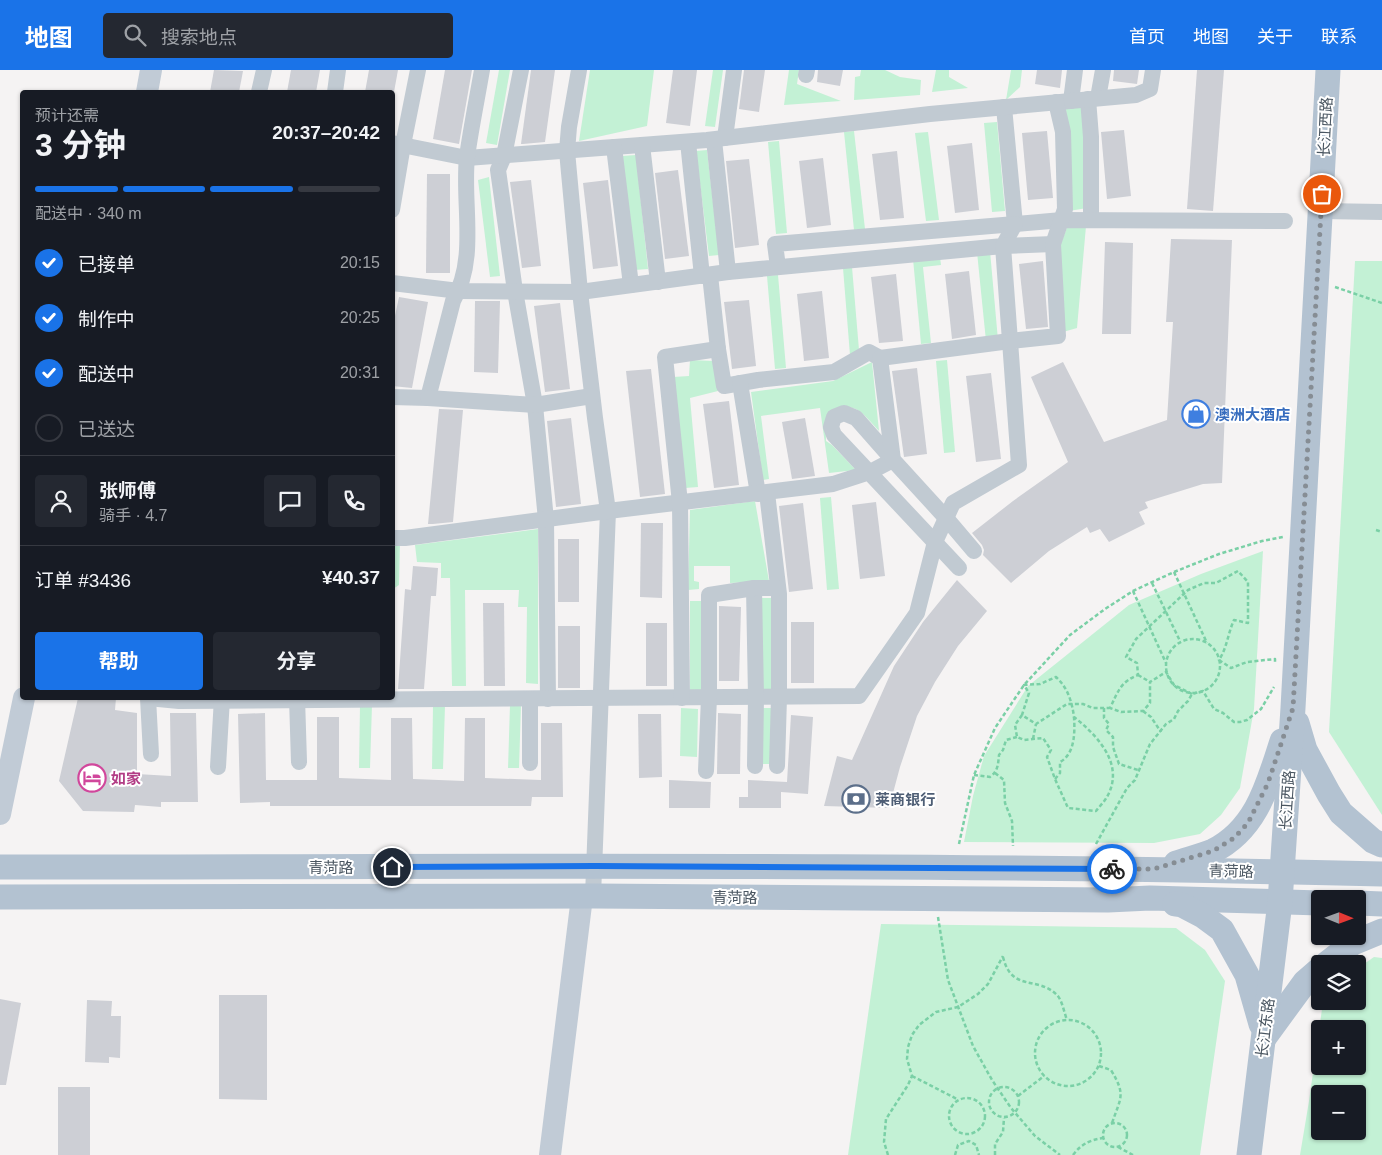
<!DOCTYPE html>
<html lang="zh">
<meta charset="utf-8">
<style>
body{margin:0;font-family:Arial,"Noto Sans SC",sans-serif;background:#242831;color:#f1f3f6;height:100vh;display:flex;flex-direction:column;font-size:19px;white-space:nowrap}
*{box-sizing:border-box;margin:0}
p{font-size:16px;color:#9ea1a6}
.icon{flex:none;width:28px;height:28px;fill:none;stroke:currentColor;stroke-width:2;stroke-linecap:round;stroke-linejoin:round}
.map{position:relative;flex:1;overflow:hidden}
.side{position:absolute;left:20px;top:20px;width:375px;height:610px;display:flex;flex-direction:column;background:#171b24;border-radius:5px;box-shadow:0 1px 4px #0004}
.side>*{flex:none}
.needle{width:32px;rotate:91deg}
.tools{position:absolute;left:1311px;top:820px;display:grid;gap:10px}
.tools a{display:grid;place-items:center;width:55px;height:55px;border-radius:5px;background:#171b24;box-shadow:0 1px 4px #0004;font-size:25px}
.pin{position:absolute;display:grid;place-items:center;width:42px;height:42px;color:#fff;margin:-21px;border:2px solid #fff;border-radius:50%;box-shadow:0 1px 5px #0007}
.courier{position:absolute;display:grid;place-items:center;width:50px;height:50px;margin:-25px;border:4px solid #1a73e8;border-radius:50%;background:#fff;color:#222;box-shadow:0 1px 6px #0007}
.headline em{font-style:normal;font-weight:700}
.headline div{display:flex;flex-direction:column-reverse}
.headline{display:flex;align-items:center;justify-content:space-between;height:85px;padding:0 15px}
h1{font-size:32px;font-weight:700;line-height:38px}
.bar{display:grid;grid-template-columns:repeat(4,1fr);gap:8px 5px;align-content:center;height:60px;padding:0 15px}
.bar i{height:6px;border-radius:4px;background:#363941}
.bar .selected{background:#1a73e8}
.bar p{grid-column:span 4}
.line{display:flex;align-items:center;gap:12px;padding:0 15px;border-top:1px solid #363941}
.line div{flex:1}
.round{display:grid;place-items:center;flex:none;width:52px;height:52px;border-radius:5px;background:#242831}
ol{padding:0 15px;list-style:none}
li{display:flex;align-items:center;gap:15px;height:55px}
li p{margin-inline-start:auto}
li .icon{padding:5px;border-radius:50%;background:#1a73e8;color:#fff;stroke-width:4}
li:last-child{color:#9ea1a6}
li i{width:28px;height:28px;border:2px solid #363941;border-radius:50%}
.action{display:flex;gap:10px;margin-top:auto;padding:10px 15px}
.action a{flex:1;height:58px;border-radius:5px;background:#1a73e8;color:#fff;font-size:20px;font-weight:700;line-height:58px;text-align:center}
.action a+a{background:#242831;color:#f1f3f6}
header{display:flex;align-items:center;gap:30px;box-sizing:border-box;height:70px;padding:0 25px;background:#1a73e8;color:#fff}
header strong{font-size:24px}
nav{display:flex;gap:28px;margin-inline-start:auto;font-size:18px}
.search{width:350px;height:45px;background:#242831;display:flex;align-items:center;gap:12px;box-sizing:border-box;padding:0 18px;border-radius:5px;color:#9ea1a6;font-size:19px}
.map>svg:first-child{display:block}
.green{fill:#c3f1d5;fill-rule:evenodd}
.building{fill:#cdcfd5}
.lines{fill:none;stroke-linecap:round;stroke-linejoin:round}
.path{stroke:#7ad0a6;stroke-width:2.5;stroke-dasharray:4 2.5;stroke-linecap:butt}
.street{stroke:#c1cad2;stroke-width:16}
.secondary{stroke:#c1cbd6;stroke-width:22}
.primary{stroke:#b3c2d1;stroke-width:25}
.done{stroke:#868d94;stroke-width:5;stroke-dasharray:0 9}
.route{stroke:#1a73e8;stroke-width:6}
.labels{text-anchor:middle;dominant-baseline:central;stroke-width:4;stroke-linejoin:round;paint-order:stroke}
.street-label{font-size:15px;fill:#4a5661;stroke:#fff}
.shop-label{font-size:15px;font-weight:bold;fill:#366cbe;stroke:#fff;text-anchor:start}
.hotel-label{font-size:15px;font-weight:bold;fill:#b23c85;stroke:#fff;text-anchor:start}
.service-label{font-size:15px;font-weight:bold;fill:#4e5e75;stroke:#fff;text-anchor:start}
</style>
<header>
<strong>地图</strong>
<div class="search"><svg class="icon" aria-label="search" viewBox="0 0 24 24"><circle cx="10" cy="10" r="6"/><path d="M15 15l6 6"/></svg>搜索地点</div>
<nav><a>首页</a><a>地图</a><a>关于</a><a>联系</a></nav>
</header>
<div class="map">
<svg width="1382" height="1085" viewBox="0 0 1382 1085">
<rect width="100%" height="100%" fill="#f5f3f3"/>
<g class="green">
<path d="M499 0H510L497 75 486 73Z"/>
<path d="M590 0H654L647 56 579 71Z"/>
<path d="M713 0H723L715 57 705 56Z"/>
<path d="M789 0H799L797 14 841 31 784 35Z"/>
<path d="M861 0H885L900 7 921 10 920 25 854 30 855 7 860 6Z"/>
<path d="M936 0H949V7L968 18 932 22Z"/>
<path d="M1011 0H1022L1020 17 1006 30Z"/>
<path d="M1066 38H1083L1087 138 1069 141Z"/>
<path d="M997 52 1005 141 992 142 984 53Z"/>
<path d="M854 61 865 159 854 160 844 62Z"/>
<path d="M928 62 939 150 926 151 915 63Z"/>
<path d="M779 71 787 163 776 164 768 72Z"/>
<path d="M707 80 719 185 709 186 696 81Z"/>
<path d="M636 85 648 199 634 200 622 86Z"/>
<path d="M489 107 500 206 490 207 478 110Z"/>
<path d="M1068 155 1086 156 1077 258 1063 262 1058 181Z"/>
<path d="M990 181 998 270 986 271 977 182Z"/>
<path d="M940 187 941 195 923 197 931 273 921 274 913 189Z"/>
<path d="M1355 191H1382V745L1329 662Z"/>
<path d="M852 197 859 280 850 285 843 198Z"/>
<path d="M778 205 786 298 775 299 767 206Z"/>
<path d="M690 290 714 291 718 321 690 328 698 417 685 418 673 307 689 306Z"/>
<path d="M947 290 955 382 944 383 936 291Z"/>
<path d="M872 292 879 361C860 340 853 328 826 346V371L832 375 856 400 829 403 820 338 761 346 769 409 763 410 751 322 833 311Z"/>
<path d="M831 427 839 519 827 520 820 428Z"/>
<path d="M755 431 769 511 730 513V496H694V511L699 512V519L688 520 690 440Z"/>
<path d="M538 459V614L526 613 527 537H518L519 520H465L466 616H452L450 508H441V493L417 492 415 475Z"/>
<path d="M400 474 399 515 393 519 392 475Z"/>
<path d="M1263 481 1254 639 1240 718 1221 745 1200 764 1154 773 964 772 973 726 984 686 1028 616 1129 535 1201 504Z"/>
<path d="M761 528H772L774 621H762Z"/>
<rect x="690" y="531" width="11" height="93"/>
<path d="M360 635H372L370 698H359Z"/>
<path d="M433 635 445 636 443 699H432Z"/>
<path d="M510 635H521L519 698H508Z"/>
<path d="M681 638 698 639 697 687 680 686Z"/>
<rect x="760" y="638" width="12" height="56"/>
<path d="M881 854 1176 858 1205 880 1225 911 1200 1085H848Z"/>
<path d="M1374 887 1382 888V1085H1300L1309 1031 1322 939 1327 931H1358V898ZM1320 959H1358V996H1320ZM1320 1024H1358V1061H1320Z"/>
</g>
<g class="building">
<path d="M214 0 243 1 239 22H210Z"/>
<path d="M291 0H320L316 22H287Z"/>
<path d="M369 0H398L394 22H365Z"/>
<path d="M445 0H472L459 74 433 69Z"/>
<path d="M531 0H555L545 72 523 74H521Z"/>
<path d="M673 0H697L690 56 666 53Z"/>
<path d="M744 0H765L759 42 739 39Z"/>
<path d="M818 0H843L840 16 817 12Z"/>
<path d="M1037 0H1062L1060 18 1035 14Z"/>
<path d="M1114 0H1139L1137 14 1113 11Z"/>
<path d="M1197 0H1224L1213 141 1187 139Z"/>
<path d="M1124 60 1131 126 1107 129 1101 62Z"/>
<path d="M1047 61 1053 128 1028 130 1022 63Z"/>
<path d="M972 73 979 140 955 143 947 76Z"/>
<path d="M897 81 904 148 880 150 872 84Z"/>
<path d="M823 88 831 155 807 158 799 91Z"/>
<path d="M749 89 759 175 735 178 726 91Z"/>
<path d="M678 100 689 186 665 189 655 103Z"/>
<path d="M427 104H450V203H426Z"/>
<path d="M531 110 541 196 522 198 510 112Z"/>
<path d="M608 110 618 196 593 199 583 113Z"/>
<path d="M1171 169 1232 170 1222 413 1203 414 1145 432 1148 438 1139 442 1145 454 1109 472 1100 459 1090 463 1087 457 1049 481 1011 513 983 485 984 480 982 475 972 463 1013 431 1068 392 1031 307 1063 292 1104 372 1167 350 1173 252H1166Z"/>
<path d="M1105 172 1133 173 1131 264H1102Z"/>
<path d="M1043 191 1048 257 1026 259 1019 194Z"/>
<path d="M969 201 976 265 952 269 945 204Z"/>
<path d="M896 204 903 271 879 273 871 207Z"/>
<path d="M822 221 829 288 804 291 797 224Z"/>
<path d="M399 227 428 232 412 318 392 316V260Z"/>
<path d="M749 230 756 296 732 299 724 232Z"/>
<path d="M475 231H500L498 303 474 302Z"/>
<path d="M560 233 570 319 545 322 534 236Z"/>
<path d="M917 298 927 384 904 387 892 301Z"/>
<path d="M651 299 665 424 640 427 626 301Z"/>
<path d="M991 303 1001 389 976 392 966 306Z"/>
<path d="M729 331 739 415 714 418 703 334Z"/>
<path d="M439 339 463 340 453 452 433 454H428Z"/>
<path d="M571 348 581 434 556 437 547 351Z"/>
<path d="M805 348 815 406 792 409 782 352Z"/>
<path d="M876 432 885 506 860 509 852 435Z"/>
<path d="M803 433 813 519 789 522 779 436Z"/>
<path d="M641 453H663L662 528 640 527Z"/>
<rect x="558" y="469" width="21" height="63"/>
<path d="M413 496 438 498 436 526H431L424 619H398L405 519 411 520Z"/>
<path d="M957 510 987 541 958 576 935 612 917 646 900 697 889 738 824 736 837 686 852 690 894 596 923 552Z"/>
<path d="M483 533H504L505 616H484Z"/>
<path d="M719 536 741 537 739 611H719Z"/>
<rect x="791" y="552" width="23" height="61"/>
<rect x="646" y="553" width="21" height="63"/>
<rect x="558" y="556" width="22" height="62"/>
<path d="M78 628H116L115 640 137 643V704L171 706 170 643H196L198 732H161V737L135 735 134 742 83 741 59 711Z"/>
<path d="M265 643 266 710H317V647H339V708L391 710V648H412L413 709 464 711 465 648H485V708L541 710V653H562L563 727H532L531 736H270V732L240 733 238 644Z"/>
<path d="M718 643 741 644 740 704H717Z"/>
<path d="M638 644H661L662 707 639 708Z"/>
<path d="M791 645 813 647 808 724 781 722V738H739V727H748V710L787 712Z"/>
<path d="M669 710 711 712 710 738H669Z"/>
<path d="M219 925H267V1030L219 1029Z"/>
<path d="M0 929 21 933 6 1015H0Z"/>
<path d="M87 930 112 931 111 946H121L120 988 109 987V993L85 992Z"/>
<rect x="58" y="1017" width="32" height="68"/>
</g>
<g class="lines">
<g class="path">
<path d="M1335 217 1382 233"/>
<path d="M1376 460 1382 462"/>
<path d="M1174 502 1207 573"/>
<path d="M1152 513 1180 571"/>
<path d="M1133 521 1166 593"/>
<circle cx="1193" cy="596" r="27"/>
<path d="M1138 605 1150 612"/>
<path d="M1192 624 1174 615 1166 602 1150 612V633L1143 641 1121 642 1110 638C1118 622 1120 612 1138 605L1137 593 1126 587 1136 569 1188 520 1204 513H1216L1238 501 1248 512V553L1234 550C1228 563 1227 578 1219 590L1231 598 1247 592 1275 589V592"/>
<path d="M1104 638V648L1109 654 1106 660 1113 667V677L1119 694 1138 700"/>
<path d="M1143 641 1151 647 1161 662"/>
<path d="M1022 645 1015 655 1017 667 1024 670 1043 668 1051 680 1047 687 1055 709 1068 738 1096 741C1100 736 1105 731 1108 725 1124 694 1098 666 1074 647 1072 632 1068 618 1056 607L1040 614 1024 615 1029 623 1022 645 1036 654 1067 634H1083L1093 638H1109"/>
<path d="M1033 669 1036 654"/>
<path d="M995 703 1004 710 1005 733 1012 751 1013 776"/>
<path d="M974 705 990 707C998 701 998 695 999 685L1003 680 1006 670 1017 667"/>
<path d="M1055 709 1060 703V692C1075 684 1075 662 1074 647"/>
<path d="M959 774 974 705 995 658 1024 615 1070 565 1105 539 1133 521 1174 502 1219 484 1262 471 1283 467"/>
<path d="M1096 774 1127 718 1135 710 1150 674 1166 654 1174 649 1178 641 1188 631 1192 624 1203 621 1214 639 1223 643 1234 652H1240L1247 650 1261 639 1274 617"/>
<path d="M938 847 948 910 973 976 992 1010 1011 1038 1035 1066 1060 1085"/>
<path d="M1003 887C1012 923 1037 905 1057 925 1062 930 1064 942 1067 950"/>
<circle cx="1068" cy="983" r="33"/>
<path d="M1099 996 1111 1000C1126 1025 1121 1027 1112 1053"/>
<path d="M912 1006 957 1029"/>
<circle cx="1004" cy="1032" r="15"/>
<path d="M1018 1026 1044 1006"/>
<circle cx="967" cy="1046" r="18"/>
<circle cx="1115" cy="1065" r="12"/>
<path d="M1118 1077 1133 1085"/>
<path d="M888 1085 884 1072 886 1049 908 1015 912 1006 907 989 908 977 912 965 919 955 936 942 958 937 978 924 988 914 1003 886"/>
<path d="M955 1085 958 1075 969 1071 976 1075 979 1085"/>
<path d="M995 1085V1074L1003 1062 1004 1048"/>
<path d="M1073 1085C1081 1074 1090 1070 1103 1068"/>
</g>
<g class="street">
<path d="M521 0 504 86 498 100 515 221 535 335 546 450 548 629"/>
<path d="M579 0 569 57 567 81 580 222 595 348 608 441 593 826"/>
<path d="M806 5 807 0"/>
<path d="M259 22 264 0"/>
<path d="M335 22 338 0"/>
<path d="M1098 28 1103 0"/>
<path d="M1088 29 1091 67V150"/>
<path d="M1071 31 1075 0"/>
<path d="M1004 37 1015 154 1062 150 1285 151"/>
<path d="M725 68 734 0"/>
<path d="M714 70 728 202"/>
<path d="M688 72 702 206"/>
<path d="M392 73 467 88 707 70 930 44 1136 25 1150 19 1153 0"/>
<path d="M642 75 658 212"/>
<path d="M614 77 631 215"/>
<path d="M392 140 403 75 418 0"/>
<path d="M1321 141 1382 142"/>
<path d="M710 205 718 279 724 316 758 310 834 302 869 282 880 288"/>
<path d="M392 213 459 221 580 222 728 202 1003 176 1015 154 775 174 778 197"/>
<path d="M740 313 758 424"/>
<path d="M392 327 428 328 453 231C478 188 462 134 467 87 471 58 477 29 482 0"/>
<path d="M428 328 535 335 592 326"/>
<path d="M767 423 779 524V627L777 696"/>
<path d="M392 468H405L608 441 833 414 870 402 893 390 856 348 844 343 834 347 831 357 834 365 959 498"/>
<path d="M974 481 946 448 893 390 880 288 1010 271 1003 176 1053 174"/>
<path d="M148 628 179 631 859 626 917 543 935 472 953 433 1019 395 1010 271 1058 266 1053 174 1065 139 1063 62 1056 32"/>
<path d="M148 628 151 684"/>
<path d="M297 628 299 692"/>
<path d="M682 628 680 433 665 287 718 279"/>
<path d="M530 629V693"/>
<path d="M755 696 756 627 754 518H778"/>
<path d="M218 697 222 628"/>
<path d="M706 701 709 627V525L754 518"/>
</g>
<g class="secondary">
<path d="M147 22 151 0"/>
<path d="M0 744 24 628"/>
<path d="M550 1085 582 827"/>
</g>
<g class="primary">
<path d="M1297 653 1305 680 1329 724 1341 743 1373 771 1382 775"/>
<path d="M1176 793C1188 789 1201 786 1213 781 1257 759 1268 714 1282 671"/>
<path d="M0 797C461 797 921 793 1382 804"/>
<path d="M0 827 593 826 1108 830 1150 828 1320 833"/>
<path d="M1358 833 1382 834"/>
<path d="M1175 834 1182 835 1203 846 1222 860 1247 905 1261 954"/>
<path d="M1326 894 1353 873 1382 861"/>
<path d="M1264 968 1305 912 1320 899"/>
<path d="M1249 1085 1280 832 1293 638 1328 0"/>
</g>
</g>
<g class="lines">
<path class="done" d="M1112 799H1154L1213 781 1234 768 1248 753 1268 713 1293 638 1322 124"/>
<path class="route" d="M392 797 594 796 1112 799"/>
</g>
<defs>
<g id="shop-ring" transform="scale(1.4375)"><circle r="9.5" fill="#fff" stroke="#3f7fe0" stroke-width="1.5"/><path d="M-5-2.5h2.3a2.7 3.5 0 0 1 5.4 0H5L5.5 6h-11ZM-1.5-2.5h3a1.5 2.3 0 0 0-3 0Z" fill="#3f7fe0"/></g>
<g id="hotel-ring" transform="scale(1.4375)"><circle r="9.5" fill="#fff" stroke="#d1479c" stroke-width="1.5"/><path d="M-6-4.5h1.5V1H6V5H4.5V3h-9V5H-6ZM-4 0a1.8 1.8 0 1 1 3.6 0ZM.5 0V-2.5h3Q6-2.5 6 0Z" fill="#d1479c"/></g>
<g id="bank-ring" transform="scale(1.4375)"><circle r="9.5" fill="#fff" stroke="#5c6f8a" stroke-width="1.5"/><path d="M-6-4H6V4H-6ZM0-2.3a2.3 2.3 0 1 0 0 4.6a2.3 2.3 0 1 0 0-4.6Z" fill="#5c6f8a"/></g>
</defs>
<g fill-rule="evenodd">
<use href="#shop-ring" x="1196" y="344"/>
<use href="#hotel-ring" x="92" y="708"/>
<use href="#bank-ring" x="856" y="729"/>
</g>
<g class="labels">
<g class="street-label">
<text transform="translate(1325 57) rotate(-87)">长江西路</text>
<text transform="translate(1287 730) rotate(-86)">长江西路</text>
<text x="331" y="797">青菏路</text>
<text transform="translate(1231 801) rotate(1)">青菏路</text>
<text x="735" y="827">青菏路</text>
<text transform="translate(1265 958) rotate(-83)">长江东路</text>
</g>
<g class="shop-label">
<text x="1215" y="344">澳洲大酒店</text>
</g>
<g class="hotel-label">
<text x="111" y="708">如家</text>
</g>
<g class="service-label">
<text x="875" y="729">莱商银行</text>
</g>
</g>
</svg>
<div class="tools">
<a><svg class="needle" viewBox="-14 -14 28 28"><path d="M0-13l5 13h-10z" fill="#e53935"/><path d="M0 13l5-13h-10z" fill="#9ea1a6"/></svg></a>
<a><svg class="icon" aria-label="layers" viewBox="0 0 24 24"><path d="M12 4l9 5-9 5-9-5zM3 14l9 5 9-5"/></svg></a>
<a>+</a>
<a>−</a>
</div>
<div class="pin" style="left:1322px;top:124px;background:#ea580c"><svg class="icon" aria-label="bag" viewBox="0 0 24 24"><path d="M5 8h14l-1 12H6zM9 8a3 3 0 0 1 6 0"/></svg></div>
<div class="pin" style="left:392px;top:797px;background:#1f2937"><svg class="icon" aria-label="home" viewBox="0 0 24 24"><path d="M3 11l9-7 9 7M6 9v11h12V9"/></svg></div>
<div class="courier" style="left:1112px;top:799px"><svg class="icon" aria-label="bike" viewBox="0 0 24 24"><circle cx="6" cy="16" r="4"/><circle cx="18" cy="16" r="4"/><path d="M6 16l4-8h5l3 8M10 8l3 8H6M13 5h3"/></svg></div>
<section class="side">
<div class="headline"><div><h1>3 分钟</h1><p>预计还需</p></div><em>20:37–20:42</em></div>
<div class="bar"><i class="selected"></i><i class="selected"></i><i class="selected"></i><i></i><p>配送中 · 340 m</p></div>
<ol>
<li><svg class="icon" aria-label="check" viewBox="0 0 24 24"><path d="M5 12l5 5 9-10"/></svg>已接单<p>20:15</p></li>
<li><svg class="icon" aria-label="check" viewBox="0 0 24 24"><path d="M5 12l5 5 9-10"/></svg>制作中<p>20:25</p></li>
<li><svg class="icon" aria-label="check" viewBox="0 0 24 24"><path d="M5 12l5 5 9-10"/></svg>配送中<p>20:31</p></li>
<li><i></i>已送达</li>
</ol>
<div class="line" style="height:90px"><a class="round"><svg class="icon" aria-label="person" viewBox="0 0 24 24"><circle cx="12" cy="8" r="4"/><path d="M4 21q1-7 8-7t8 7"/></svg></a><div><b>张师傅</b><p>骑手 · 4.7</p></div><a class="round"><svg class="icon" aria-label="chat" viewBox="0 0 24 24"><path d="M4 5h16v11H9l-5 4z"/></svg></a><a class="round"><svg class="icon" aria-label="phone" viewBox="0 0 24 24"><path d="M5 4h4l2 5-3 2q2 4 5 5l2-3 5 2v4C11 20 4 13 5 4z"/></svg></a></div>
<div class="line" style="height:65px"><div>订单 #3436</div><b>¥40.37</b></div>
<div class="action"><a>帮助</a><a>分享</a></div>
</section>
</div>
